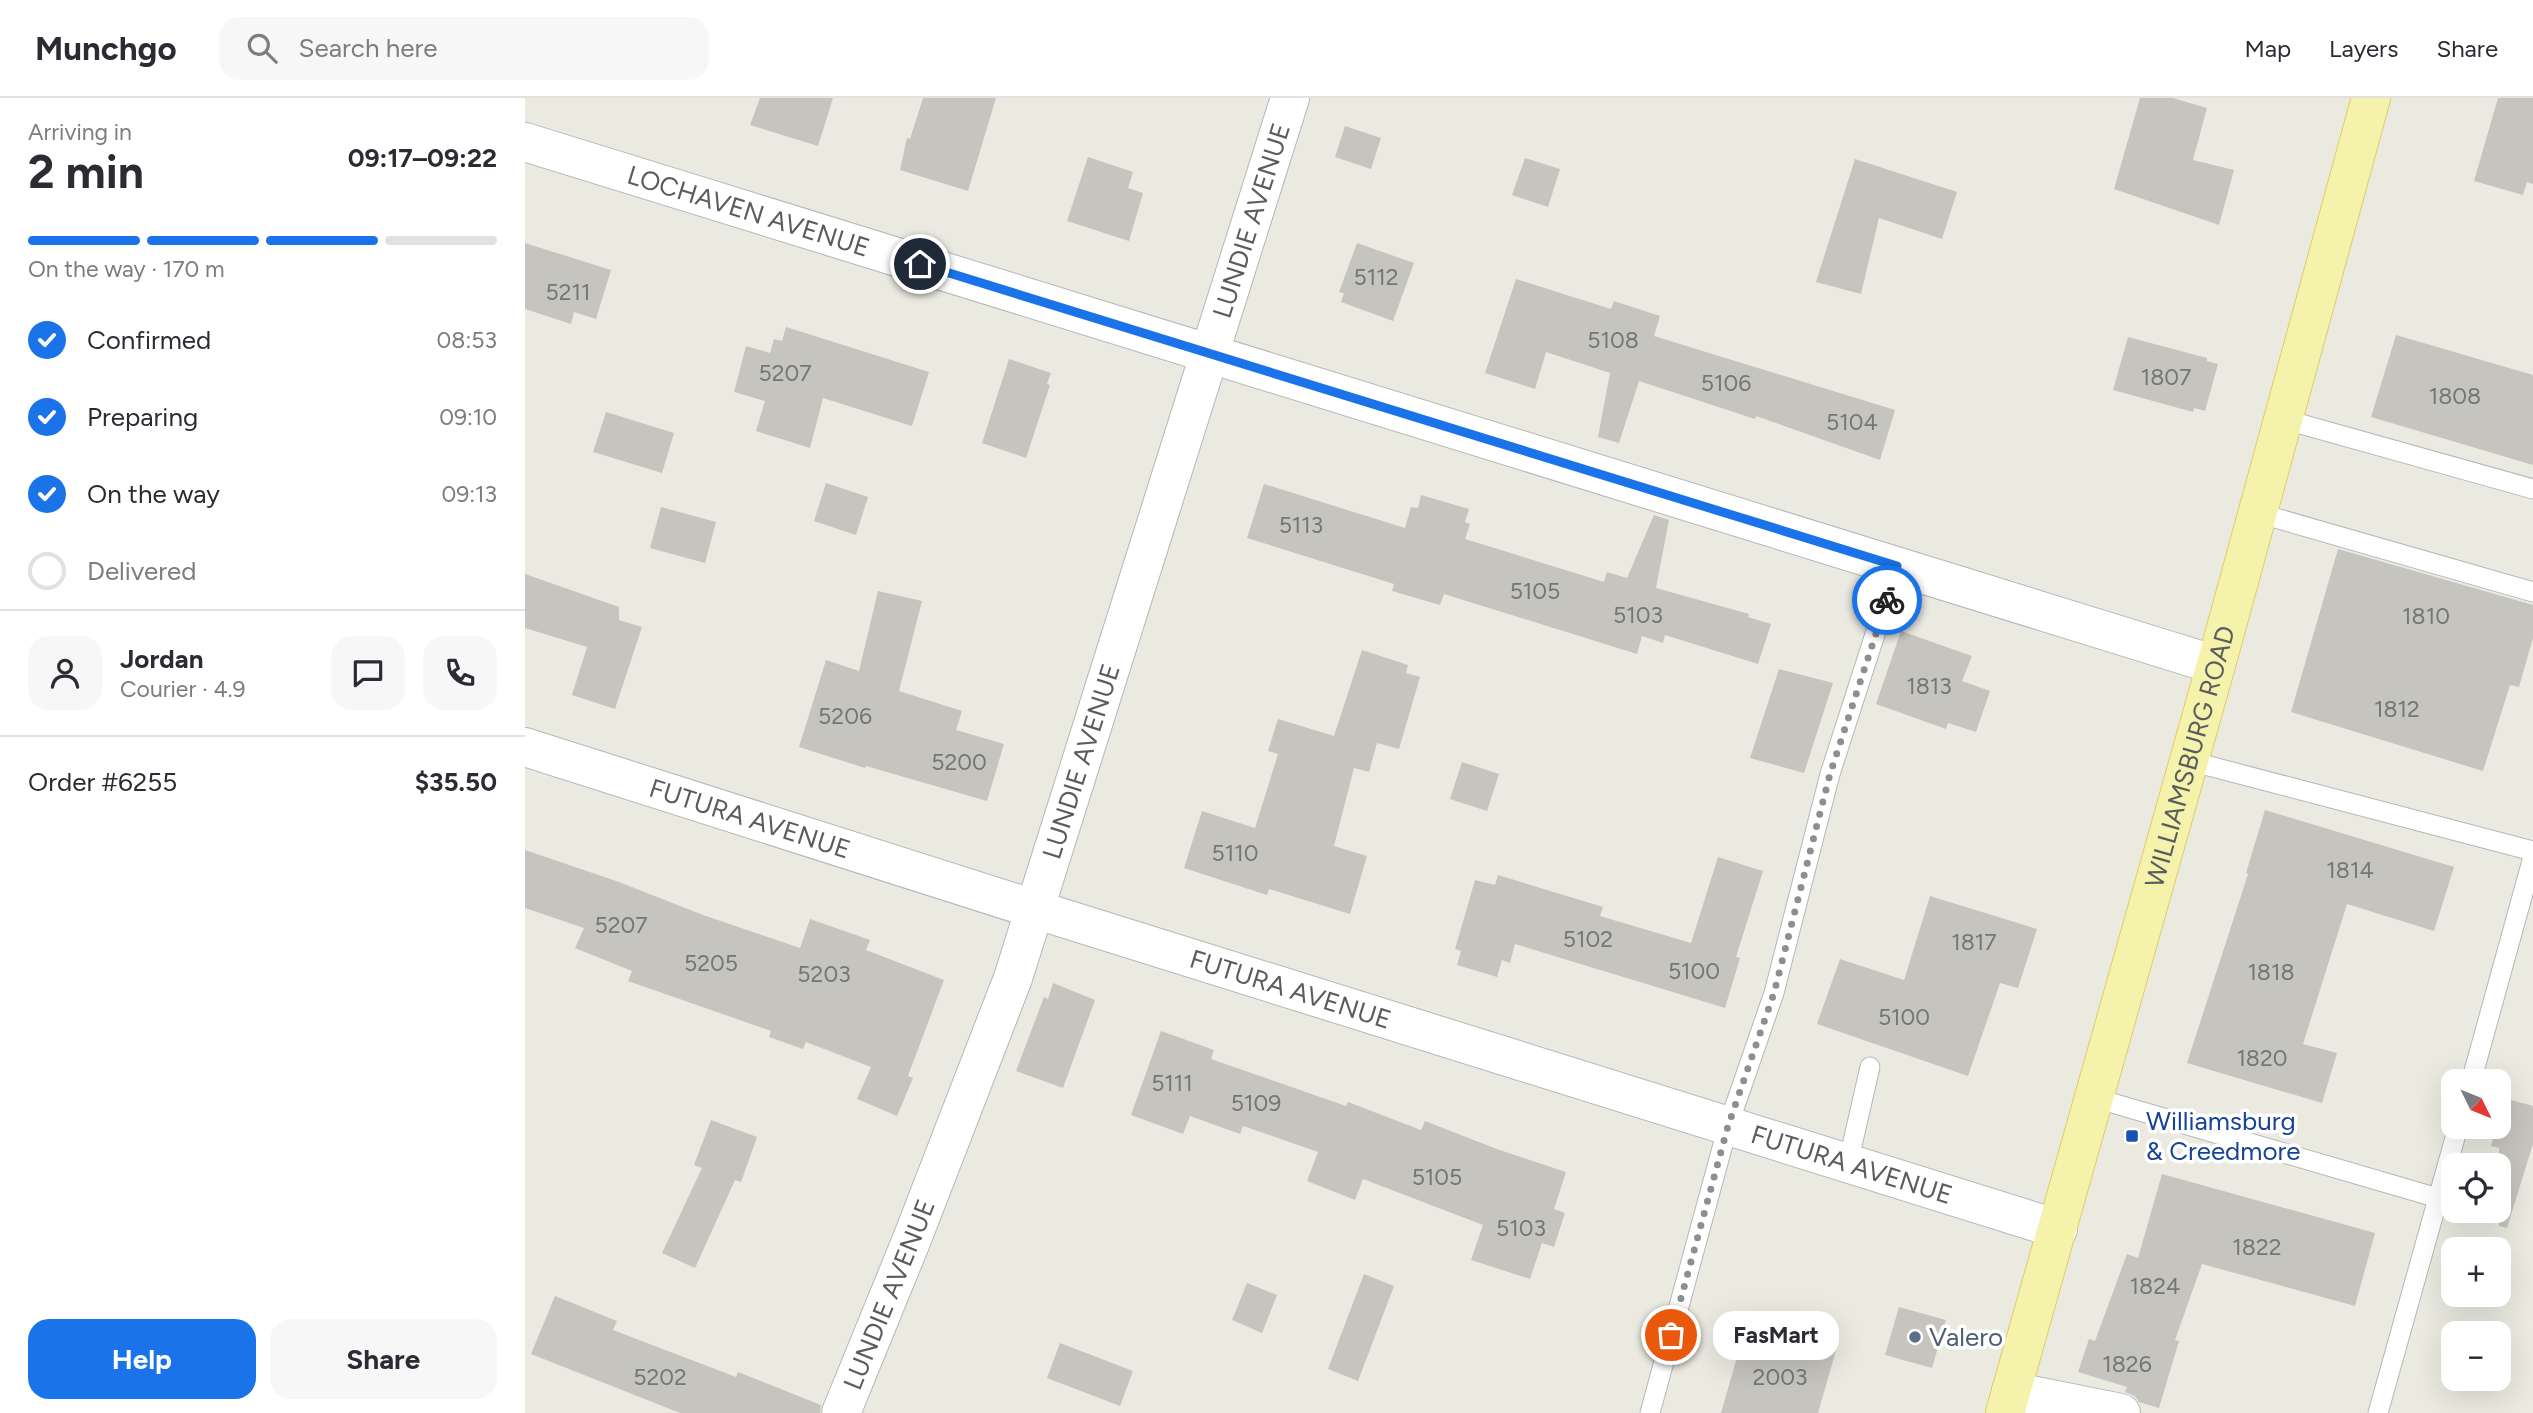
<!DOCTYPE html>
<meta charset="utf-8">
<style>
body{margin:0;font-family:Figtree,sans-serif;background:#f7f7f7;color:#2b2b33;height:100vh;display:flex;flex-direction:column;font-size:26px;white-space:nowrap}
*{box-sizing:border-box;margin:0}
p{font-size:23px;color:#7c7c81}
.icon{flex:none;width:38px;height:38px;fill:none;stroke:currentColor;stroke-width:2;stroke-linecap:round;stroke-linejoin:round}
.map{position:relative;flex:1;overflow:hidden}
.side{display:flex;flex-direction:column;background:#fff;width:525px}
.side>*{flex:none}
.needle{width:46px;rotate:133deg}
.buttons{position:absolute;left:1916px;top:971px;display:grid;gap:14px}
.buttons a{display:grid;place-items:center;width:70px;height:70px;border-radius:14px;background:#fff;box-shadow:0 7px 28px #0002;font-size:35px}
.pin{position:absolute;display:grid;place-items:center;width:60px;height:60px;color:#fff;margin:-30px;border:4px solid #fff;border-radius:50%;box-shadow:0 2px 7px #0007}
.courier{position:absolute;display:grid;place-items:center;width:70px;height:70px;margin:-35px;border:5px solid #1a73e8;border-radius:50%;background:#fff;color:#222;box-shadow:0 2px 9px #0007}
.bubble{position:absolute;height:49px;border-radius:21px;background:#fff;box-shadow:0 7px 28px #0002;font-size:23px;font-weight:700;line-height:49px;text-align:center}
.overview em{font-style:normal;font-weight:700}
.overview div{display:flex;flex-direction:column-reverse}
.overview{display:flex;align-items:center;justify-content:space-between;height:119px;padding:0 28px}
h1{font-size:46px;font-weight:700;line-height:52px}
.bar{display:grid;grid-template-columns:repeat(4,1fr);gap:10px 7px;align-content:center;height:84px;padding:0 28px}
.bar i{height:9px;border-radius:5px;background:#e1e1e2}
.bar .active{background:#1a73e8}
.bar p{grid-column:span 4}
.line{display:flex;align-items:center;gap:18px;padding:0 28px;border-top:2px solid #e1e1e2}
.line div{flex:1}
.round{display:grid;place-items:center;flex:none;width:74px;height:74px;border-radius:21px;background:#f7f7f7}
ol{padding:0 28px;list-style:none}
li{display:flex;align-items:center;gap:21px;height:77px}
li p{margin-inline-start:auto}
li .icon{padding:7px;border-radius:50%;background:#1a73e8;color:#fff;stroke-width:4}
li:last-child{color:#7c7c81}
li i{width:38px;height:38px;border:4px solid #e1e1e2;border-radius:50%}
.action{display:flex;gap:14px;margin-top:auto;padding:14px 28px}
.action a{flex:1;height:80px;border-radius:21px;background:#1a73e8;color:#fff;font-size:28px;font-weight:700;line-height:80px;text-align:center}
.action a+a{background:#f7f7f7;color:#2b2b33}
header{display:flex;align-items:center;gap:42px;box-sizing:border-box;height:98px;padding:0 35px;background:#fff;border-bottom:2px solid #e1e1e2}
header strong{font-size:33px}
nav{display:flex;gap:38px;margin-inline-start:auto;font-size:24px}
.search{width:490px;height:63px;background:#f7f7f7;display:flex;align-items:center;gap:18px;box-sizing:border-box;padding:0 24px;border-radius:21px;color:#7c7c81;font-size:26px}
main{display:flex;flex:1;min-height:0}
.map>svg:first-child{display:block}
.building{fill:#c6c4be}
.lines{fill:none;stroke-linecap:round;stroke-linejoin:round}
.service-casing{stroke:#b4b6ba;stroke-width:21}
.minor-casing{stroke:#b4b6ba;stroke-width:40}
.primary-casing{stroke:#e0cd64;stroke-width:40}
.service{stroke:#fff;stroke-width:19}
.minor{stroke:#fff;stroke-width:38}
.primary{stroke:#f5f2ac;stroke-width:38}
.done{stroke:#8d8e8d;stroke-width:7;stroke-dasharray:0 12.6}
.route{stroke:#1a73e8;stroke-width:9}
.transit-dot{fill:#1a4fb4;stroke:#fff;stroke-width:2.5}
.service-dot{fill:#5c6f8a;stroke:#fff;stroke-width:2.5}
.labels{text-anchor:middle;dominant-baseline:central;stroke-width:7;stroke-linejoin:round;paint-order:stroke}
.number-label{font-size:23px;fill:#757678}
.street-label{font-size:26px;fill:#5a5c60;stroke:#fff}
.transit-label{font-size:26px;fill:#164399;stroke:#fff;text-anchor:start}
.service-label{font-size:26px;fill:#4e5e75;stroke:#fff;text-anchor:start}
</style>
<header>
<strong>Munchgo</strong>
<div class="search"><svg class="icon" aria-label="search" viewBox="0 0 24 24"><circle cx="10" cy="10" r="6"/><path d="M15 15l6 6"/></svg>Search here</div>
<nav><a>Map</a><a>Layers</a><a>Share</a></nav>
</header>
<main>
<section class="side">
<div class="overview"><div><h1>2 min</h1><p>Arriving in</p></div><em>09:17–09:22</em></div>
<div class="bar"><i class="active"></i><i class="active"></i><i class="active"></i><i></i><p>On the way · 170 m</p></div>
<ol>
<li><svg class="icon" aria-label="check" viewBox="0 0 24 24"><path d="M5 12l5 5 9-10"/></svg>Confirmed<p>08:53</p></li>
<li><svg class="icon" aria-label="check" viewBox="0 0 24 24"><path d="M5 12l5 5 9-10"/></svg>Preparing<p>09:10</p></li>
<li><svg class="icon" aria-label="check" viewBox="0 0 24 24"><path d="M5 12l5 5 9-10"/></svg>On the way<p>09:13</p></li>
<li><i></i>Delivered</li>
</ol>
<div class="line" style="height:126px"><a class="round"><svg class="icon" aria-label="person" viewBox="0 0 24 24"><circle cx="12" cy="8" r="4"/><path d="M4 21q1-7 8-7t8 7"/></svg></a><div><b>Jordan</b><p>Courier · 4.9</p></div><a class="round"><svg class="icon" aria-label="chat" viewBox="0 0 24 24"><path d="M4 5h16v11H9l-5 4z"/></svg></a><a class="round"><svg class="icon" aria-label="phone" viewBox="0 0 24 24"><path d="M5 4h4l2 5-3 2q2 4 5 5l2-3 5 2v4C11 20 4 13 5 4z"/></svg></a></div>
<div class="line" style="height:91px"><div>Order #6255</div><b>$35.50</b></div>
<div class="action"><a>Help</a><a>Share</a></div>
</section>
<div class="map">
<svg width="2008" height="1315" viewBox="0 0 2008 1315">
<rect width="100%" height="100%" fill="#ebeae1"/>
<g class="building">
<path d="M235 0H308L293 48 225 27Z"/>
<path d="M398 0H471L443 93 375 72 382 40 385 41Z"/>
<path d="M1615 0H1648L1682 10 1668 62 1709 72 1694 127 1589 91Z"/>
<path d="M1973 0H2008V86L2002 84 1998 97 1949 83Z"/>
<path d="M820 28 856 40 846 71 810 59Z"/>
<path d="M563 59 608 74 603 90 618 95 604 143 542 123Z"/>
<path d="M1000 60 1035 71 1023 109 987 97Z"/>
<path d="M1330 61 1432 94 1417 141 1354 120 1336 196 1291 184Z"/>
<path d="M0 145 86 172 71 221 49 214 46 226 0 211Z"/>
<path d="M832 145 889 165 868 223 816 204 819 195 814 194Z"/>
<path d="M991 181 1086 211 1089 203 1135 218 1129 238 1370 312 1355 362 1231 318 1230 321 1114 283 1094 345 1073 339 1085 275 1021 254 1010 291 960 275Z"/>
<path d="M261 229 404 274 387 328 298 300 285 350 231 333 240 303 209 294 221 248 245 255 249 241 257 243Z"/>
<path d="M1871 237 2008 277V367L1846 319Z"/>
<path d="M1603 239 1682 260V263L1693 266 1680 313 1669 310 1668 314 1588 292Z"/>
<path d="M484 261 526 275 522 286 525 287 501 360 457 345Z"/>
<path d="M81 314 149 335 137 375 68 354Z"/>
<path d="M301 385 343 399 331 437 289 423Z"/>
<path d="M739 386 880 430 886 409 893 410 896 397 944 411 940 424 945 426 940 441 1079 484 1082 474 1102 480 1129 417 1144 422 1131 490 1224 516 1223 519 1246 526 1233 566 1140 537 1138 545 1117 538 1112 556 919 496 915 507 867 493 869 486 722 440Z"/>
<path d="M136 409 191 424 180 465 125 450Z"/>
<path d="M1813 451 2008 507V540L1994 589 1985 587 1958 673 1766 614Z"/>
<path d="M0 476 94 509V522L117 529 90 611 47 597 62 549 0 530Z"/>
<path d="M353 493 397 503 374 593 437 613 431 632 479 646 462 703 341 668 340 670 274 649 301 562 334 573Z"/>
<path d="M1376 533 1447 558 1437 583 1465 593 1451 634 1423 625 1421 631 1351 606Z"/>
<path d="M837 552 883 567 881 575 895 579 874 651 852 645 844 674 829 670 809 748 842 758 825 816 744 791 742 797 659 770 677 713 730 730 753 656 743 653 753 621 809 638Z"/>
<path d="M1254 571 1308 585 1279 675 1225 660Z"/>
<path d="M937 664 974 676 962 713 925 701Z"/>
<path d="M1740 712 1929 769 1909 833 1822 806 1778 946 1812 955 1797 1005 1662 965 1723 776 1721 775Z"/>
<path d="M0 752 94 784 178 817 275 850 285 821 345 842 341 852 419 882 383 978 388 980 372 1018 332 1001 346 969 281 944 278 951 244 939 246 933 103 883 107 873 50 850 59 830 0 810Z"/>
<path d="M1193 759 1238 773 1211 859 1215 860 1200 910 990 846 985 865 977 862 972 879 932 867 936 853 930 851 950 782 970 787 973 777 1078 809 1075 818 1166 845Z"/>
<path d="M1405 798 1512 831 1493 890 1475 885 1443 978 1292 926 1315 861 1379 882Z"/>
<path d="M528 885 570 902 538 990 491 973 519 899 523 901Z"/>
<path d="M636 933 689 952 686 961 821 1008 823 1004 896 1032 900 1023 972 1051 1041 1074 1029 1111 1040 1115 1029 1149 1017 1145 1005 1181 946 1162 958 1127 838 1081 830 1102 782 1083 793 1054 718 1028 715 1036 665 1018 658 1036 606 1017Z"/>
<path d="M1979 1000 2008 1008V1046L1982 1130 1974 1128V1050L1966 1048 1971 1029H1974V1018Z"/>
<path d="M186 1022 232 1039 216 1084 210 1082 170 1170 137 1155 177 1070 169 1067Z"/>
<path d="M1637 1076 1850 1135 1830 1208 1677 1166 1650 1242 1654 1243 1634 1310 1614 1304 1610 1298 1600 1294 1602 1289 1553 1274 1564 1241 1570 1243 1602 1156 1613 1160Z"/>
<path d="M839 1176 869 1188 833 1283 803 1271Z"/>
<path d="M722 1185 752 1197 737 1235 707 1222Z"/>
<path d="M30 1198 92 1223 88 1232 211 1279 213 1274 296 1307 295 1315H155L6 1256Z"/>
<path d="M1374 1209 1421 1222 1407 1270 1360 1257Z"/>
<path d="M1224 1217 1314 1242 1293 1315H1196Z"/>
<path d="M535 1245 608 1273 595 1308 522 1280Z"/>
</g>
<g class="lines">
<g class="service-casing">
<g id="service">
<path d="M1758 321 2008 391"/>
<path d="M1733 415 2008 494"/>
<path d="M1665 663 2008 753"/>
<path d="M1946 984 2008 759"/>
<path d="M1570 1000 1913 1100"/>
<path d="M1323 1065 1345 969"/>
<path d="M1125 1315 1203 1028 1249 895 1305 676 1372 468"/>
<path d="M1853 1315 1933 1029"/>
</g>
</g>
<g class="minor-casing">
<g id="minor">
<path id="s1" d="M0 44 1691 567"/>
<path id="s2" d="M0 649 509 811 1533 1131"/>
<path d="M1486 1293 1596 1315"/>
<path id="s3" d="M316 1315 387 1141 488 880 765 0"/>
</g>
</g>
<g class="primary-casing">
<g id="primary">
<path id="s4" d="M1480 1315 1691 567 1846 0"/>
</g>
</g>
<use href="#service" class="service"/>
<use href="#minor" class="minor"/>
<use href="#primary" class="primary"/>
</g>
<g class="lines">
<path class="done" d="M1146 1237 1203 1028 1249 895 1305 676 1362 502"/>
<path class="route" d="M395 166 1372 468 1362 502"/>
</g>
<rect class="transit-dot" x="1600" y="1031" width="14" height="14" rx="3.5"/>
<circle class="service-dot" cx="1390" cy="1239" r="7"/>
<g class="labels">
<g class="number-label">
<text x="851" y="179">5112</text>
<text x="43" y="194">5211</text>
<text x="1088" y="242">5108</text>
<text x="260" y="275">5207</text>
<text x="1641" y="279">1807</text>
<text x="1201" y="285">5106</text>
<text x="1930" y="298">1808</text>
<text x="1327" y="324">5104</text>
<text x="776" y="427">5113</text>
<text x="1010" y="493">5105</text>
<text x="1113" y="517">5103</text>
<text x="1901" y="518">1810</text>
<text x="1404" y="588">1813</text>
<text x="1872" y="611">1812</text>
<text x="320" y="618">5206</text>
<text x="434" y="664">5200</text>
<text x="710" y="755">5110</text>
<text x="1825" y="772">1814</text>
<text x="96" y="827">5207</text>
<text x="1063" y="841">5102</text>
<text x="1449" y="844">1817</text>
<text x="186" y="865">5205</text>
<text x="1169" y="873">5100</text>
<text x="1746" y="874">1818</text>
<text x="299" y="876">5203</text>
<text x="1379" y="919">5100</text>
<text x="1737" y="960">1820</text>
<text x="647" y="985">5111</text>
<text x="731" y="1005">5109</text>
<text x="912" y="1079">5105</text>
<text x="996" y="1130">5103</text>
<text x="1732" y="1149">1822</text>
<text x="1630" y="1188">1824</text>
<text x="1602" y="1266">1826</text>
<text x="135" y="1279">5202</text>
<text x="1255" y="1279">2003</text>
</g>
<g class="street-label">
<text stroke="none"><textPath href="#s1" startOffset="234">LOCHAVEN AVENUE</textPath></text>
<text stroke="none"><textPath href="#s3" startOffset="1262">LUNDIE AVENUE</textPath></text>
<text stroke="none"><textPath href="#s4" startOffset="682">WILLIAMSBURG ROAD</textPath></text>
<text stroke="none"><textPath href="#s3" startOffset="695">LUNDIE AVENUE</textPath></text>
<text stroke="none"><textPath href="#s2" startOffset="236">FUTURA AVENUE</textPath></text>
<text stroke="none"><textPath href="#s2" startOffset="803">FUTURA AVENUE</textPath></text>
<text stroke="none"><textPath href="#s2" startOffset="1391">FUTURA AVENUE</textPath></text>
<text stroke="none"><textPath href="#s3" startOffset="128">LUNDIE AVENUE</textPath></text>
</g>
<g class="transit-label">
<text x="1621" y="1023">Williamsburg<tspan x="1621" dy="30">&amp; Creedmore</tspan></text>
</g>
<g class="service-label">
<text x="1404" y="1239">Valero</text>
</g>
</g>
</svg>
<div class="buttons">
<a><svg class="needle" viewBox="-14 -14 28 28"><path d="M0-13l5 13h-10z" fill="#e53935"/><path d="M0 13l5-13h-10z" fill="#7c7c81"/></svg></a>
<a><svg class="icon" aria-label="locate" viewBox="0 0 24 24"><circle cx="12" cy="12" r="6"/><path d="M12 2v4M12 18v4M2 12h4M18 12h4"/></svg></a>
<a>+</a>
<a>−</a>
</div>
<div class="pin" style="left:1146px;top:1237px;background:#ea580c"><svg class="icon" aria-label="bag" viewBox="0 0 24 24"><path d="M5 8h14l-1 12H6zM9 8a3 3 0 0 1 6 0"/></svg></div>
<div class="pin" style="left:395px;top:166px;background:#1f2937"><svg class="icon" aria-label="home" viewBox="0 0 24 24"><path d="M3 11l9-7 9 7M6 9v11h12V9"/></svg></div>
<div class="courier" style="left:1362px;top:502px"><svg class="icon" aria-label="bike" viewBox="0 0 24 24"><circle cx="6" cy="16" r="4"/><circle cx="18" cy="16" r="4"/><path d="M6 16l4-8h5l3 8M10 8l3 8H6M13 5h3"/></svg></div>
<div class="bubble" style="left:1188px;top:1213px;width:126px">FasMart</div>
</div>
</main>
